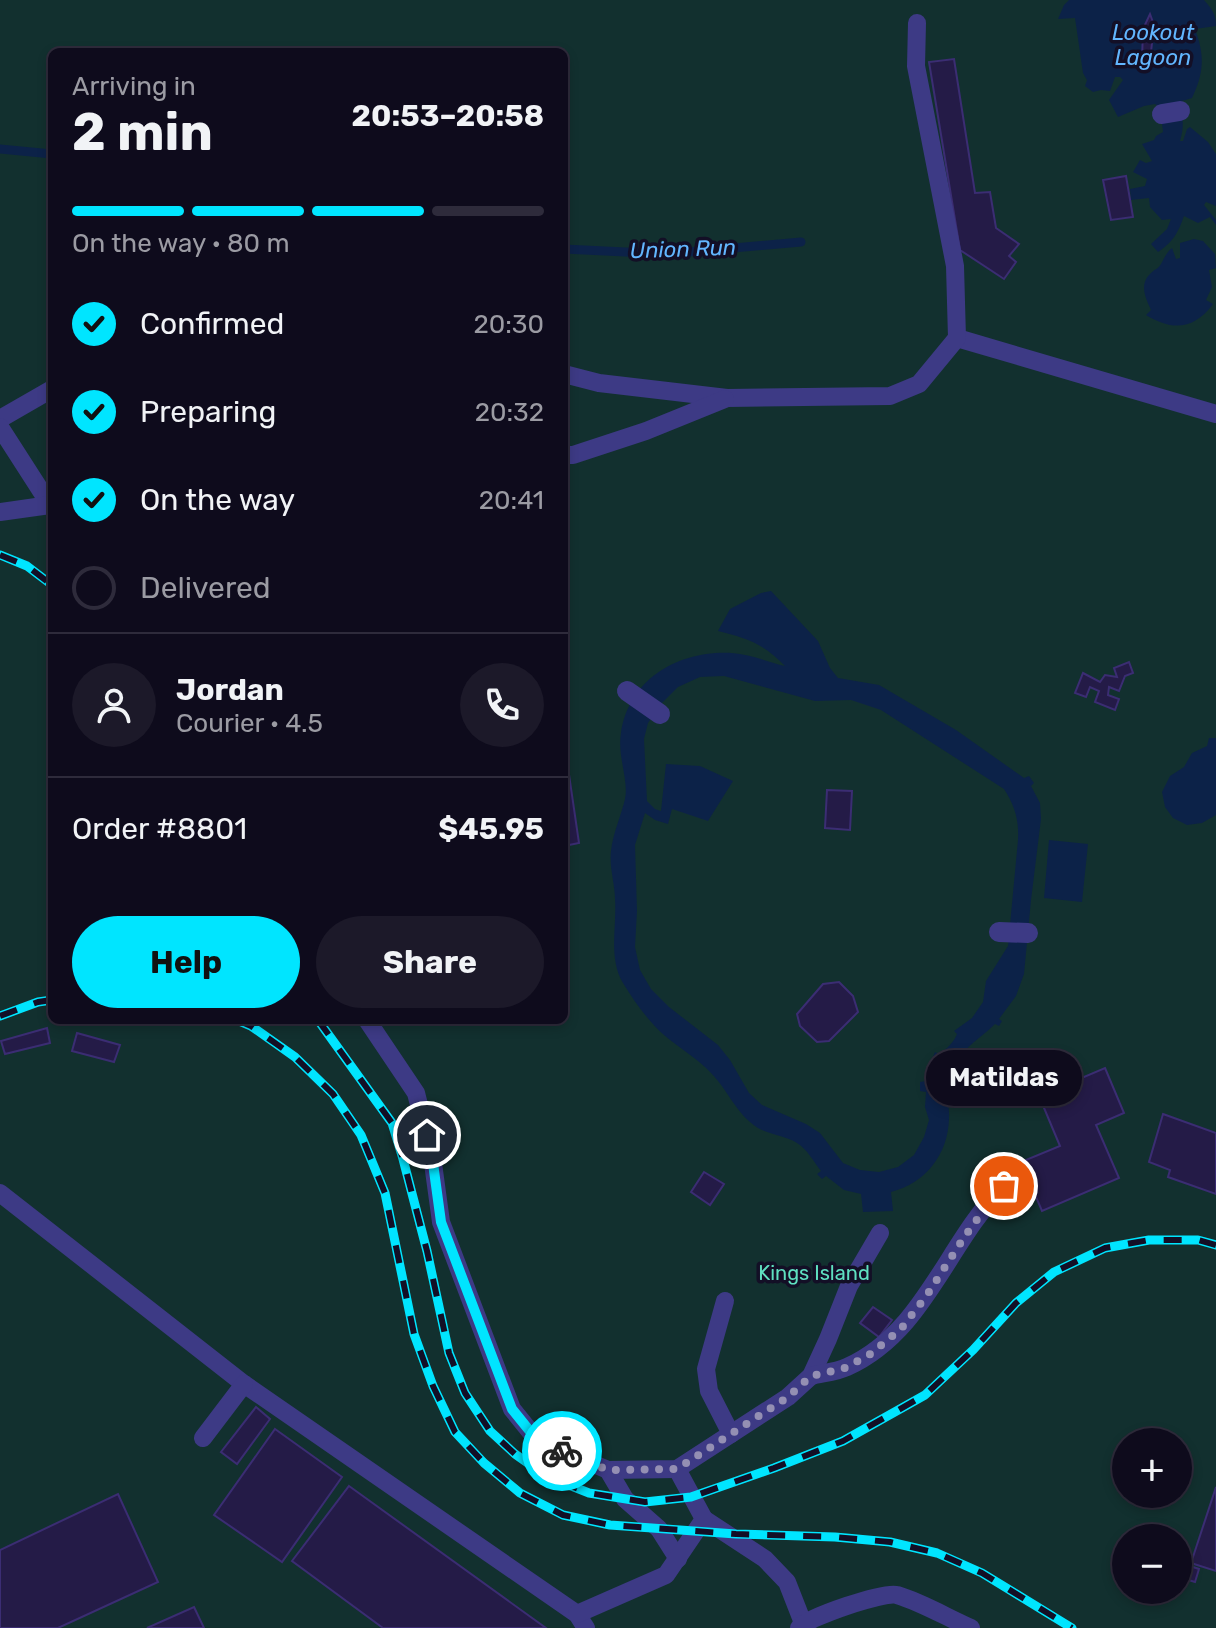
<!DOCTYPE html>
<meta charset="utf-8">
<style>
body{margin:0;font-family:Rubik,sans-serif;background:#1c1929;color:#f1f3f6;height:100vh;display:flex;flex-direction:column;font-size:30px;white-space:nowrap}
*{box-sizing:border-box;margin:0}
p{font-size:26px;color:#9b9ba3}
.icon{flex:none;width:44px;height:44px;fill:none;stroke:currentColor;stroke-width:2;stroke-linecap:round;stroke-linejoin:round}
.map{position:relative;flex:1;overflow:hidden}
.side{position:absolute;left:48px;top:48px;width:520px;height:976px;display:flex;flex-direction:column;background:#0e0b1c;border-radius:12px;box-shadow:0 4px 12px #0003,0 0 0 2px #2e2b3b}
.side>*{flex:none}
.tools{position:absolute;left:1112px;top:1428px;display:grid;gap:16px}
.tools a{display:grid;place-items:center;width:80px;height:80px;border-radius:50%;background:#0e0b1c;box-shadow:0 4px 12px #0003,0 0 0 2px #2e2b3b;font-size:40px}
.pin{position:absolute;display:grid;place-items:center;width:68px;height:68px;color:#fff;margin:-34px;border:4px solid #fff;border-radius:50%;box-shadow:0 2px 8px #0007}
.courier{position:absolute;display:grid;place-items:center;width:80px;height:80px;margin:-40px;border:6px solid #00e5ff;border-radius:50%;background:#fff;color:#222;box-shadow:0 2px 10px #0007}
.bubble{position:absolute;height:56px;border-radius:28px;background:#0e0b1c;box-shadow:0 4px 12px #0003,0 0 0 2px #2e2b3b;font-size:26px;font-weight:700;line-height:56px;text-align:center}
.head em{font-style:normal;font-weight:700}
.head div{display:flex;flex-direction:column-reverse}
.head{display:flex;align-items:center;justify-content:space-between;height:136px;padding:0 24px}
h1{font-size:52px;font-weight:700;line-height:60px}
.bar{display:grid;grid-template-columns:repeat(4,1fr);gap:12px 8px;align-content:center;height:96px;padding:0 24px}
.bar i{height:10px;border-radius:6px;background:#2e2b3b}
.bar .on{background:#00e5ff}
.bar p{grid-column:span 4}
.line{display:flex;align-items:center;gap:20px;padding:0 24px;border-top:2px solid #2e2b3b}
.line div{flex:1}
.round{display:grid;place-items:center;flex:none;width:84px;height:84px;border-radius:42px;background:#1c1929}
ol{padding:0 24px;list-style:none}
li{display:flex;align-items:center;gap:24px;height:88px}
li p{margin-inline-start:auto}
li .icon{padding:8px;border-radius:50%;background:#00e5ff;color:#111;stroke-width:4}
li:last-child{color:#9b9ba3}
li i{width:44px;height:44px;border:4px solid #2e2b3b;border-radius:50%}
.action{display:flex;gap:16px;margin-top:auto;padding:16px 24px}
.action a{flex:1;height:92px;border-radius:48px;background:#00e5ff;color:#111;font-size:32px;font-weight:700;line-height:92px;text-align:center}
.action a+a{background:#1c1929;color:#f1f3f6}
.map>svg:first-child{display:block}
.green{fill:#12302f;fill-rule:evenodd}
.water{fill:#0c2248;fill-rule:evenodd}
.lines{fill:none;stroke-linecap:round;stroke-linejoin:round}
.stream{stroke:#0c2248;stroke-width:9}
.building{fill:#241b47;stroke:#3b2d73;stroke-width:2}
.service{stroke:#3d3a85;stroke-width:18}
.pedestrian{stroke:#3d3a85;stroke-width:20}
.rail-casing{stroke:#00e5ff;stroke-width:9}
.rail{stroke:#130f26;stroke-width:6;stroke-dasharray:18;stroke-linecap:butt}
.done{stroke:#948fb3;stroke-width:8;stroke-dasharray:0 14.4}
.route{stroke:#00e5ff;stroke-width:10}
.labels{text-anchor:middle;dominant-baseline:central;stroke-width:7;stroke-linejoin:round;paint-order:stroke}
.park-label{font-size:20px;fill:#5fe0c0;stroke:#130f26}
.water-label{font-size:22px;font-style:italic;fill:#62b6ff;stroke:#130f26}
</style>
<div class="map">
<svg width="1216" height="1628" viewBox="0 0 1216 1628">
<rect width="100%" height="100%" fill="#130f26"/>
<path class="green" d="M0 0H1216V1628H0ZM52 52H564V1020H52ZM1126 1442H1178V1494H1126ZM1126 1538H1178V1590H1126Z"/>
<g class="water">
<path d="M1069 0H1204C1212 9 1216 14 1216 26L1195 29C1205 56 1204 73 1192 98L1182 101 1178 105C1184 118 1184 128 1180 141H1183L1187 129 1190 127 1208 142 1216 154V206L1206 202 1204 205 1216 220V225L1210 217 1198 223 1184 216C1178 233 1173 242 1158 252L1151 244 1167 229 1171 219 1162 220 1150 207 1149 198 1131 200 1130 189 1145 186 1147 179 1133 172 1140 160 1146 163 1152 161 1142 144 1154 140 1156 136 1163 132 1160 108 1155 104 1144 106 1118 117 1109 100 1123 80 1120 77H1115L1110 91 1101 90 1093 92 1085 86 1087 80 1083 73 1075 18 1058 19 1064 5Z"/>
<path d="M1194 239 1203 241 1215 254 1216 268 1209 270 1212 287 1206 300 1213 304C1194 330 1172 331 1146 315L1151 310C1145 297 1139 284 1151 273 1156 268 1157 270 1161 264 1165 257 1166 253 1172 248L1176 259 1180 258V243Z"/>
<path d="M771 591 818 641 830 668 838 678 879 685 956 730 1024 778 1029 776 1034 783 1031 786 1040 803 1041 819 1031 900 1024 974 1016 996 999 1019 1002 1021 999 1026 995 1024C980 1039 961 1049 951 1069 942 1090 950 1098 949 1119 948 1154 926 1183 891 1192L893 1211 863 1212 861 1194 844 1190 826 1176 822 1179 817 1174 821 1171C814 1162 807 1149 797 1143 786 1136 770 1135 758 1128 736 1114 728 1090 711 1073 697 1058 679 1048 664 1035 648 1021 634 1001 623 983 608 958 617 927 615 899 615 884 609 867 611 851 613 833 621 816 625 799 629 781 617 755 621 733 629 678 680 650 732 653 749 654 768 662 785 666 764 644 747 638 718 631L730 609 761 593ZM724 676 815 701 851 700 881 710 1004 789C1015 806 1019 820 1018 840L1008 946 986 981 983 1002 972 1018 954 1031 957 1034C954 1042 946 1050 939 1054L935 1052 926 1075V1081L920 1082V1091L926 1092 925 1107 929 1120 924 1137 914 1155 898 1167 879 1172 860 1170 843 1163 820 1133 806 1124 762 1105 749 1093 730 1060 718 1045 669 1007 651 989 640 970 635 947 637 911 635 845 645 813 655 820 668 824 672 809 708 821 733 781 700 766 666 764 661 811 655 809 647 801 644 739 648 723 661 704 678 687 700 677Z"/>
<path d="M1209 738H1216V815L1202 823 1187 825 1173 818 1165 807 1162 792 1170 776 1184 767 1192 753 1207 746Z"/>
<path d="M1049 840 1088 844 1082 902 1044 898Z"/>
</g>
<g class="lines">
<g class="stream">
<path d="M0 149 52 154"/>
<path d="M564 249 666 254 801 242"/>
</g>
</g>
<g class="building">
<path d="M1150 14 1154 25 1150 61 1142 60 1143 29Z"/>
<path d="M954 59 975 193 990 192 996 228 1019 244 1009 256 1016 262 1004 279 960 250 929 62Z"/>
<path d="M1126 176 1133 217 1111 220 1103 180Z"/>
<path d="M1129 662 1133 673 1125 676 1119 691 1109 687 1108 695 1119 699 1115 710 1095 702 1099 691 1090 687 1086 697 1075 693 1083 673 1100 682 1105 675 1117 677 1114 668Z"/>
<path d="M564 754H566L579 843 564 846Z"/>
<path d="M827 790 852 791 850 830 825 828Z"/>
<path d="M839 982 853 996 858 1012 829 1041 817 1042 800 1026 797 1014 823 984Z"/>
<path d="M47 1028 50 1043 5 1054 1 1041Z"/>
<path d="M77 1033 120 1045 114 1062 72 1051Z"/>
<path d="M1105 1068 1124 1113 1096 1125 1119 1178 1042 1211 1021 1162 1060 1146 1039 1096Z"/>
<path d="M1163 1114 1216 1133V1194L1168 1177 1170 1170 1149 1162Z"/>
<path d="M704 1172 724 1184 710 1205 691 1192Z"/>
<path d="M873 1307 892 1320 879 1337 860 1323Z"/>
<path d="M256 1407 270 1419 237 1464 221 1452Z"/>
<path d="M275 1429 342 1477 282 1562 214 1515Z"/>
<path d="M349 1486 546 1628H383L292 1561Z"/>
<path d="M1216 1487V1571L1191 1563Z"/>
<path d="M118 1494 158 1582 58 1628H0V1550Z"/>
<path d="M1187 1565 1199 1569 1195 1582 1182 1578Z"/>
<path d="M194 1607 204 1628H147Z"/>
</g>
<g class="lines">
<g class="service">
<path d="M957 338 1216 414"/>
<path d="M564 374 599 383 727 398 890 396 919 384 957 338 955 266 916 66 917 23"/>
<path d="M0 419 52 389"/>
<path d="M0 427 52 508"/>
<path d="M564 455H573L646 431 725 399"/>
<path d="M0 512 50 505"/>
<path d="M367 1020 416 1093 432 1156 441 1222 512 1409 537 1440 608 1470 677 1469 788 1397 811 1376 828 1339 849 1286 880 1233"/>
<path d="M0 1193 244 1384 577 1614 586 1628"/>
<path d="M725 1301 706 1369 709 1391 731 1434"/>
<path d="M811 1376C823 1373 836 1372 847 1367 925 1332 947 1242 1004 1186"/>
<path d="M203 1438 244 1384"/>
<path d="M608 1470 625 1499 659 1529 678 1559"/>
<path d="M704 1519 765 1559 787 1582 803 1623"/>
<path d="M577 1614 666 1575 704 1519 677 1469"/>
<path d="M799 1628C808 1617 885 1591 897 1595 921 1602 948 1618 971 1628"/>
</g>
<g class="pedestrian">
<path d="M1162 114 1180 111"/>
<path d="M627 691 660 714"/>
<path d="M999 932 1028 933"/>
</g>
<g class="rail-casing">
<g id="rail">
<path d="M0 555 27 566 52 585"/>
<path d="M0 1016 38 1002 52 1000"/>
<path d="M237 1020 251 1026 295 1057 333 1094 361 1135 385 1193 414 1334 433 1386 455 1432 484 1463 520 1493 563 1515 610 1525 736 1534 835 1537 890 1542 937 1553 982 1573 1072 1628"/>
<path d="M318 1020 392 1123 403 1159 427 1251 449 1353 465 1393 490 1431 515 1454 546 1476 589 1493 645 1502 691 1497 774 1468 843 1441 925 1395 973 1350 1016 1303 1054 1272 1105 1248 1149 1240H1198L1216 1245"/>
</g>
</g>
<use href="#rail" class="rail"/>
</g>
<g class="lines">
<path class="done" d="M562 1451 608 1470 677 1469 788 1397 811 1376 845 1368 869 1355 901 1329 927 1295 965 1236 995 1195 1004 1186"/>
<path class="route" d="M427 1135 432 1156 441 1222 512 1409 537 1440 562 1451"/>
</g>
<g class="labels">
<g class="park-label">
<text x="814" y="1273">Kings Island</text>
</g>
<g class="water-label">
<text x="1153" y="32">Lookout<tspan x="1153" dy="25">Lagoon</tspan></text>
<text transform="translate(683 249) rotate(-2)">Union Run</text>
</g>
</g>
</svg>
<div class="tools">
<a>+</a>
<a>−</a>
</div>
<div class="pin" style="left:1004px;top:1186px;background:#ea580c"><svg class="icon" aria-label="bag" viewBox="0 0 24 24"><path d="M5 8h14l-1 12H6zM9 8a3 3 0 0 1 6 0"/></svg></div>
<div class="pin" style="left:427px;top:1135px;background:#1f2937"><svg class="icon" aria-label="home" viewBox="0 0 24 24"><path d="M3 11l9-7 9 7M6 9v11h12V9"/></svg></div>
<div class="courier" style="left:562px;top:1451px"><svg class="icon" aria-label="bike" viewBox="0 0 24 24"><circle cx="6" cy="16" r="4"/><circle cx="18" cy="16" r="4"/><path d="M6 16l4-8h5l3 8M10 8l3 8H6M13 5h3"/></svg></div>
<div class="bubble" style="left:926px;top:1050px;width:156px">Matildas</div>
<section class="side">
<div class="head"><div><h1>2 min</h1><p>Arriving in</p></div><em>20:53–20:58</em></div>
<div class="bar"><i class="on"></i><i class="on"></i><i class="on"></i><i></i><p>On the way · 80 m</p></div>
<ol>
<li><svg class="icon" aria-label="check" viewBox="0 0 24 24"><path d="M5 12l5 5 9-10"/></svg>Confirmed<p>20:30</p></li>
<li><svg class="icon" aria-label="check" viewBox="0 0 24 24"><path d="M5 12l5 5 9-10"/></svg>Preparing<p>20:32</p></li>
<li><svg class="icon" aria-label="check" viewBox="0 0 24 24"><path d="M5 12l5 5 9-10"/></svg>On the way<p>20:41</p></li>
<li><i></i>Delivered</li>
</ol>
<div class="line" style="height:144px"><a class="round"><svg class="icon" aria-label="person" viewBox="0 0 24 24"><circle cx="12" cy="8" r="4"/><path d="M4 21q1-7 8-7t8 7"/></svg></a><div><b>Jordan</b><p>Courier · 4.5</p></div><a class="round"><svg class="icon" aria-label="phone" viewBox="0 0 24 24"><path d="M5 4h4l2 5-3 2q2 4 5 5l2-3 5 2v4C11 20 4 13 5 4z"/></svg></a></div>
<div class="line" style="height:104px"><div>Order #8801</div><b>$45.95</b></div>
<div class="action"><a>Help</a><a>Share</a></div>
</section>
</div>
